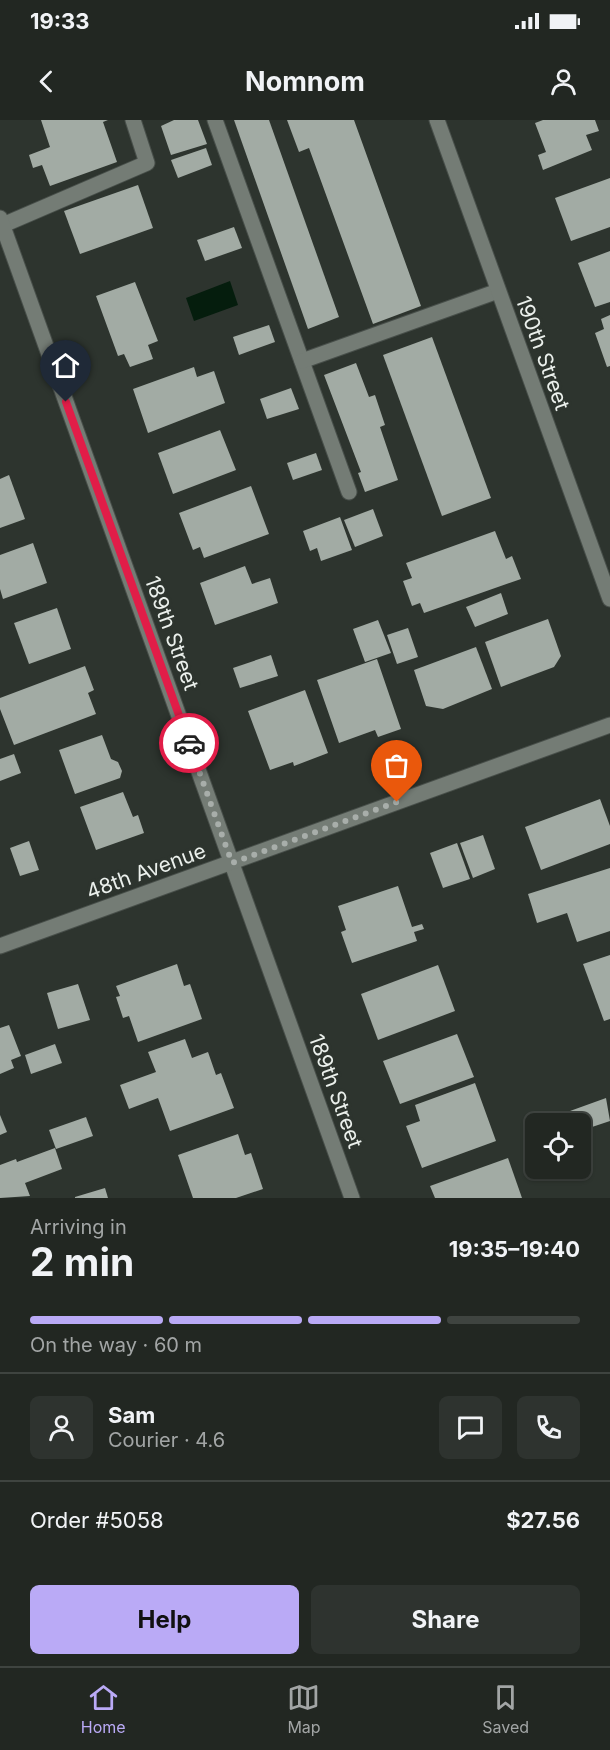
<!DOCTYPE html>
<meta charset="utf-8">
<style>
body{margin:0;font-family:Inter,sans-serif;background:#2e332f;color:#f1f3f6;height:100vh;display:flex;flex-direction:column;font-size:22px;white-space:nowrap}
*{box-sizing:border-box;margin:0}
p{font-size:20px;color:#a2a5a5}
.icon{flex:none;width:33px;height:33px;fill:none;stroke:currentColor;stroke-width:2;stroke-linecap:round;stroke-linejoin:round}
.map{position:relative;height:1078px;overflow:hidden}
.details{display:flex;flex-direction:column;background:#222722;flex:1}
.details>*{flex:none}
.buttons{position:absolute;left:525px;top:993px;display:grid;gap:12px}
.buttons a{display:grid;place-items:center;width:66px;height:66px;border-radius:9px;background:#222722;box-shadow:0 2px 4px #0004,0 0 0 2px #3f4440;font-size:30px}
.pin{position:absolute;display:grid;place-items:center;width:51px;height:51px;color:#fff;margin:-62px -26px;border-radius:50% 50% 50% 0;rotate:-45deg;box-shadow:0 0 6px #0007}
.pin .icon{rotate:45deg}
.courier{position:absolute;display:grid;place-items:center;width:60px;height:60px;margin:-30px;border:4px solid #e11d48;border-radius:50%;background:#fff;color:#222;box-shadow:0 2px 8px #0007}
.summary em{font-style:normal;font-weight:700}
.summary div{display:flex;flex-direction:column-reverse}
.summary{display:flex;align-items:center;justify-content:space-between;height:102px;padding:0 30px}
h1{font-size:39px;font-weight:700;line-height:45px}
.bar{display:grid;grid-template-columns:repeat(4,1fr);gap:9px 6px;align-content:center;height:72px;padding:0 30px}
.bar i{height:8px;border-radius:4px;background:#3f4440}
.bar .current{background:#baaaf6}
.bar p{grid-column:span 4}
.line{display:flex;align-items:center;gap:15px;padding:0 30px;border-top:2px solid #3f4440}
.line div{flex:1}
.round{display:grid;place-items:center;flex:none;width:63px;height:63px;border-radius:9px;background:#2e332f}
.primary-button{display:flex;gap:12px;margin-top:auto;padding:12px 30px}
.primary-button a{flex:1;height:69px;border-radius:9px;background:#baaaf6;color:#111;font-size:24px;font-weight:700;line-height:69px;text-align:center}
.primary-button a+a{background:#2e332f;color:#f1f3f6}
.status{display:flex;justify-content:space-between;align-items:center;height:42px;padding:0 30px;background:#222722;direction:ltr}
.status svg{height:16px;fill:currentColor}
header{display:flex;justify-content:space-between;align-items:center;height:78px;padding:0 30px;background:#222722;font-size:27px;font-weight:700}
.tab-bar{display:flex;justify-content:space-around;align-items:center;height:84px;border-top:2px solid #3f4440;background:#222722;font-size:16px;color:#a2a5a5}
.tab-bar a{display:grid;justify-items:center;gap:3px}
.tab-bar .current{color:#baaaf6}
.map>svg:first-child{display:block}
.water{fill:#051d0d}
.building{fill:#a2aba4}
.lines{fill:none;stroke-linecap:round;stroke-linejoin:round}
.lane-casing{stroke:#484f4a;stroke-width:17}
.street-casing{stroke:#484f4a;stroke-width:17}
.lane{stroke:#747c75;stroke-width:15}
.street{stroke:#747c75;stroke-width:15}
.done{stroke:#a8aeaa;stroke-width:6;stroke-dasharray:0 10.8}
.route{stroke:#e11d48;stroke-width:8}
.labels{text-anchor:middle;dominant-baseline:central;stroke-width:6;stroke-linejoin:round;paint-order:stroke}
.street-label{font-size:21px;fill:#ebf0ec;stroke:#2d342e}
</style>
<div class="status"><b>19:33</b><svg viewBox="0 0 49 12"><path d="M0 12V9h3v3zM5 12V6h3v6zM10 12V3h3v9zM15 12V0h3v12zM26 1h20v11H26zM47 4h2v5h-2z"/></svg></div>
<header><svg class="icon" aria-label="back" viewBox="0 0 24 24"><path d="M15 5l-7 7 7 7"/></svg>Nomnom<svg class="icon" aria-label="person" viewBox="0 0 24 24"><circle cx="12" cy="8" r="4"/><path d="M4 21q1-7 8-7t8 7"/></svg></header>
<div class="map">
<svg width="610" height="1078" viewBox="0 0 610 1078">
<rect width="100%" height="100%" fill="#2d342e"/>
<path class="water" d="M230 161 238 185 194 201 186 178Z"/>
<g class="building">
<path d="M41 0H108L103 2 117 42 50 66 42 45 33 48 29 35 50 27Z"/>
<path d="M174 0H198L207 24 171 35 161 6Z"/>
<path d="M234 0H269L339 197 308 209Z"/>
<path d="M287 0H354L421 186 373 204 309 28 299 32Z"/>
<path d="M543 0H595L599 11 586 15 592 30 543 50 538 35 546 32 535 3Z"/>
<path d="M206 28 212 45 178 58 171 40Z"/>
<path d="M610 58V107L571 121 555 78Z"/>
<path d="M138 65 153 108 80 134 64 91Z"/>
<path d="M234 107 242 128 205 141 197 120Z"/>
<path d="M610 131V182L595 187 578 143Z"/>
<path d="M135 162 158 221 148 225 153 239 130 247 124 234 118 236 96 176Z"/>
<path d="M610 195V246L607 247 595 213 604 209 601 199Z"/>
<path d="M269 205 275 222 239 235 233 217Z"/>
<path d="M432 217 491 378 442 396 383 235Z"/>
<path d="M356 243 369 277 375 275 385 305 380 307 398 360 365 372 358 353 361 352 324 255Z"/>
<path d="M194 247 197 257 214 251 225 283 148 313 133 269Z"/>
<path d="M291 268 299 289 267 299 260 279Z"/>
<path d="M220 310 236 350 173 374 158 333Z"/>
<path d="M316 333 322 350 293 360 287 343Z"/>
<path d="M9 355 25 399 0 408V359Z"/>
<path d="M251 366 269 414 204 438 200 427 193 430 179 393Z"/>
<path d="M373 389 383 416 355 427 344 400Z"/>
<path d="M340 397 352 430 321 441 317 428 310 431 303 411Z"/>
<path d="M495 411 506 439 512 436 521 459 424 493 420 483 412 486 403 461 412 458 406 443Z"/>
<path d="M33 423 47 463 3 479 0 469V435Z"/>
<path d="M245 446 252 464 270 458 278 483 215 505 200 463Z"/>
<path d="M501 473 508 494 475 507 466 487Z"/>
<path d="M57 488 71 529 29 544 14 503Z"/>
<path d="M548 499 561 536 554 547 501 567 485 522Z"/>
<path d="M378 500 391 533 365 542 353 509Z"/>
<path d="M408 508 418 537 397 544 387 515Z"/>
<path d="M476 527 492 569 443 589 426 586 414 550Z"/>
<path d="M271 535 278 556 240 568 233 548Z"/>
<path d="M377 539 401 609 378 617 375 610 339 623 317 560Z"/>
<path d="M85 546 94 570 88 573 96 594 14 625 0 589V578Z"/>
<path d="M305 570 328 633 294 646 293 642 270 650 248 591Z"/>
<path d="M102 615 111 639 118 642 122 651 120 658 75 674 59 630Z"/>
<path d="M14 634 21 653 0 661V639Z"/>
<path d="M123 672 133 697 138 695 144 713 96 730 80 687Z"/>
<path d="M600 679 610 706V724L541 750 525 707Z"/>
<path d="M483 715 495 749 473 758 460 723Z"/>
<path d="M29 721 39 750 20 756 10 728Z"/>
<path d="M457 723 470 759 443 768 430 733Z"/>
<path d="M610 748V811L577 822 567 793 537 803 528 774Z"/>
<path d="M398 766 412 807 422 804 424 809 414 812 417 821 352 843 341 812 346 810 338 786Z"/>
<path d="M610 835V899L604 901 583 844Z"/>
<path d="M177 844 184 866 190 864 202 899 138 922 129 896 123 898 116 877 120 876 116 866Z"/>
<path d="M438 845 455 891 378 920 361 874Z"/>
<path d="M78 864 90 900 58 909 47 873Z"/>
<path d="M9 905 21 936 11 940 14 948 0 954V908Z"/>
<path d="M457 914 474 957 400 984 383 941Z"/>
<path d="M185 919 192 938 208 932 216 955 221 953 234 988 170 1011 158 978 129 989 120 965 156 952 148 932Z"/>
<path d="M55 924 62 943 31 954 25 935Z"/>
<path d="M475 963 496 1021 422 1048 406 1006 420 1001 415 985Z"/>
<path d="M606 978 610 1001 580 1011V1004H575L570 991Z"/>
<path d="M0 995 7 1012 0 1015Z"/>
<path d="M86 997 93 1016 56 1029 49 1010Z"/>
<path d="M238 1014 245 1035 251 1033 263 1069 236 1078H193L178 1035Z"/>
<path d="M55 1028 62 1049 25 1063 30 1076 0 1078V1045L16 1039 17 1042Z"/>
<path d="M508 1038 522 1078H435L430 1066Z"/>
<path d="M105 1068 108 1078H75V1077Z"/>
</g>
<g class="lines">
<g class="lane-casing">
<g id="lane">
<path d="M215 0 349 372"/>
<path d="M3 105 147 43 133 0"/>
<path d="M302 241 498 171"/>
</g>
</g>
<g class="street-casing">
<g id="street">
<path d="M437 0 610 479"/>
<path d="M0 98 352 1078"/>
<path d="M0 826 610 605"/>
</g>
</g>
<use href="#lane" class="lane"/>
<use href="#street" class="street"/>
</g>
<g class="lines">
<path class="done" d="M189 623 232 743 397 682"/>
<path class="route" d="M66 282 189 623"/>
</g>
<g class="labels">
<g class="street-label">
<text transform="translate(543 233) rotate(70)">190th Street</text>
<text transform="translate(172 513) rotate(70)">189th Street</text>
<text transform="translate(146 751) rotate(-20)">48th Avenue</text>
<text transform="translate(336 971) rotate(70)">189th Street</text>
</g>
</g>
</svg>
<div class="buttons">
<a><svg class="icon" aria-label="locate" viewBox="0 0 24 24"><circle cx="12" cy="12" r="6"/><path d="M12 2v4M12 18v4M2 12h4M18 12h4"/></svg></a>
</div>
<div class="pin" style="left:397px;top:682px;background:#ea580c"><svg class="icon" aria-label="bag" viewBox="0 0 24 24"><path d="M5 8h14l-1 12H6zM9 8a3 3 0 0 1 6 0"/></svg></div>
<div class="pin" style="left:66px;top:282px;background:#1f2937"><svg class="icon" aria-label="home" viewBox="0 0 24 24"><path d="M3 11l9-7 9 7M6 9v11h12V9"/></svg></div>
<div class="courier" style="left:189px;top:623px"><svg class="icon" aria-label="car" viewBox="0 0 24 24"><path d="M5 17H2v-5l4-1 3-4h7l3 4 3 1v5h-3M9 17h6M6 11h13"/><circle cx="7" cy="17" r="2"/><circle cx="17" cy="17" r="2"/></svg></div>
</div>
<section class="details">
<div class="summary"><div><h1>2 min</h1><p>Arriving in</p></div><em>19:35–19:40</em></div>
<div class="bar"><i class="current"></i><i class="current"></i><i class="current"></i><i></i><p>On the way · 60 m</p></div>
<div class="line" style="height:108px"><a class="round"><svg class="icon" aria-label="person" viewBox="0 0 24 24"><circle cx="12" cy="8" r="4"/><path d="M4 21q1-7 8-7t8 7"/></svg></a><div><b>Sam</b><p>Courier · 4.6</p></div><a class="round"><svg class="icon" aria-label="chat" viewBox="0 0 24 24"><path d="M4 5h16v11H9l-5 4z"/></svg></a><a class="round"><svg class="icon" aria-label="phone" viewBox="0 0 24 24"><path d="M5 4h4l2 5-3 2q2 4 5 5l2-3 5 2v4C11 20 4 13 5 4z"/></svg></a></div>
<div class="line" style="height:78px"><div>Order #5058</div><b>$27.56</b></div>
<div class="primary-button"><a>Help</a><a>Share</a></div>
</section>
<nav class="tab-bar">
<a class="current"><svg class="icon" aria-label="home" viewBox="0 0 24 24"><path d="M3 11l9-7 9 7M6 9v11h12V9"/></svg>Home</a>
<a><svg class="icon" aria-label="map" viewBox="0 0 24 24"><path d="M3 6l6-2 6 2 6-2v14l-6 2-6-2-6 2zM9 4v14M15 6v14"/></svg>Map</a>
<a><svg class="icon" aria-label="saved" viewBox="0 0 24 24"><path d="M7 4h10v16l-5-4-5 4z"/></svg>Saved</a>
</nav>
